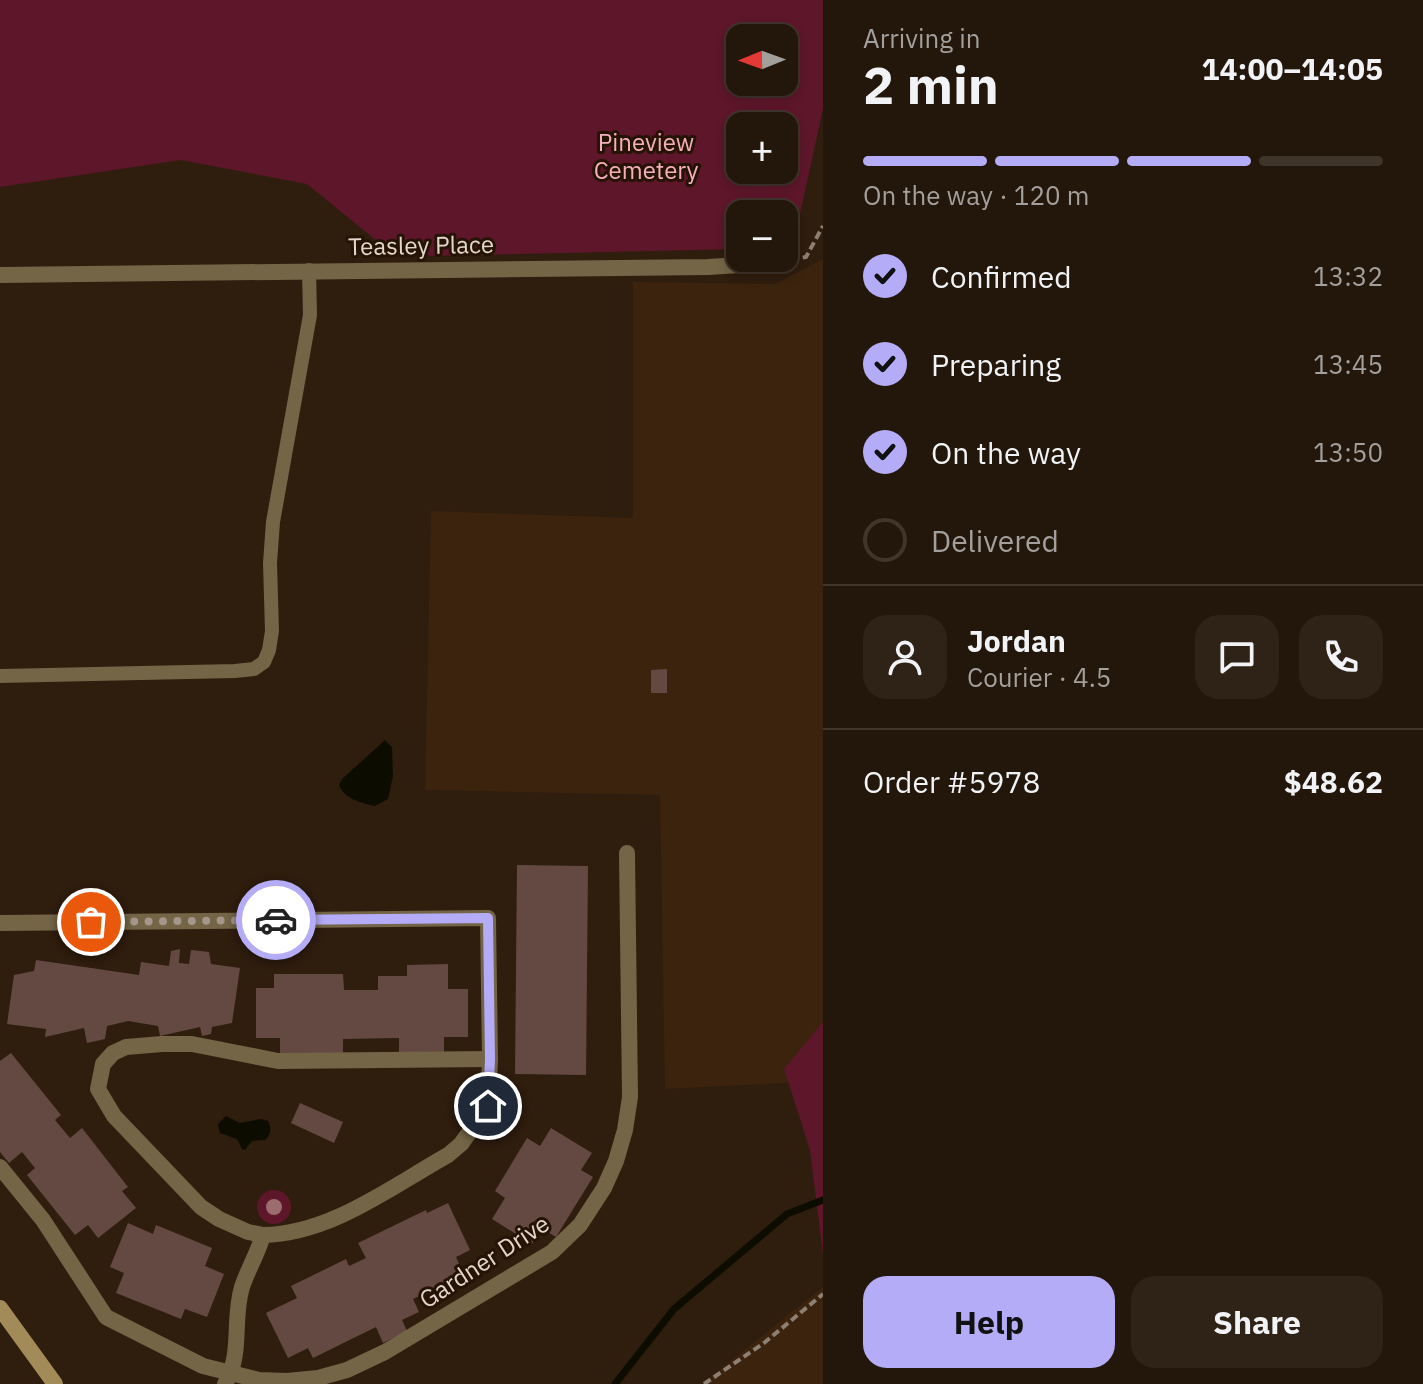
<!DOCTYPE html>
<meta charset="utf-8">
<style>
body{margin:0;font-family:"IBM Plex Sans",sans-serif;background:#2f2318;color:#f1f3f6;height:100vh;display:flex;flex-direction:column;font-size:30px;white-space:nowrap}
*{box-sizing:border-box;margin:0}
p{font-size:26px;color:#a39f9c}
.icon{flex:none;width:44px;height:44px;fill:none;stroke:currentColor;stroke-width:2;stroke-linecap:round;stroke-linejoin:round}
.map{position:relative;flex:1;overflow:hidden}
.details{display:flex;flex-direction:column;background:#23160a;width:600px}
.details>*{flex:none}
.needle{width:52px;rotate:269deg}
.buttons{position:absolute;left:726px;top:24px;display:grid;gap:16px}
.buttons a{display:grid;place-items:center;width:72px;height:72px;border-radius:16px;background:#23160a;box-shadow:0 4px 12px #0003,0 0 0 2px #40352b;font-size:40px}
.pin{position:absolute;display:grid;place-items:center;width:68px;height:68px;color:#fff;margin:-34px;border:4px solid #fff;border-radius:50%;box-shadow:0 2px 8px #0007}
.courier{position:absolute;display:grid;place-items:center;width:80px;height:80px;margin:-40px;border:6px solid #b5acf8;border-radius:50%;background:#fff;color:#222;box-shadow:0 2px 10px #0007}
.headline em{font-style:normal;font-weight:700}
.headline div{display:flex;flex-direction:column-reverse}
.headline{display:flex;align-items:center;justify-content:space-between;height:136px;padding:0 40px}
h1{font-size:52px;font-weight:700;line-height:60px}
.bar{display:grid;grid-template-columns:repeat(4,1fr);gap:12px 8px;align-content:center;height:96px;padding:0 40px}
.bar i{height:10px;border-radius:6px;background:#40352b}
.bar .on{background:#b5acf8}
.bar p{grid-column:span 4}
.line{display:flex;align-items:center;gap:20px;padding:0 40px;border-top:2px solid #40352b}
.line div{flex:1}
.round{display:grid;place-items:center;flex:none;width:84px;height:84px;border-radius:24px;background:#2f2318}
ol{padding:0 40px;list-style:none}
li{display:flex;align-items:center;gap:24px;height:88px}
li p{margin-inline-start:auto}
li .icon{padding:8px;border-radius:50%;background:#b5acf8;color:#111;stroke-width:4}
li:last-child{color:#a39f9c}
li i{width:44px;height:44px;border:4px solid #40352b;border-radius:50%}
.cta{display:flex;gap:16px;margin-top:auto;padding:16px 40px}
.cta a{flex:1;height:92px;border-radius:24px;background:#b5acf8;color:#111;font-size:32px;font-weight:700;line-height:92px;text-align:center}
.cta a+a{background:#2f2318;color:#f1f3f6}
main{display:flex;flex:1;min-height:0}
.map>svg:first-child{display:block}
.built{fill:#3b230e}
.green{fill:#5e162b;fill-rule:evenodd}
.water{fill:#0c0d00}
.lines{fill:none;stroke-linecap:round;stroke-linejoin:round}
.stream{stroke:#0c0d00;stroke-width:7}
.building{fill:#644943}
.path{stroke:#8e7f73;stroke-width:4;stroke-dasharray:8 4;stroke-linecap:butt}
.lane{stroke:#736546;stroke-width:14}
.street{stroke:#736546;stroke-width:16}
.secondary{stroke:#a28b59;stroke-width:16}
.tree{fill:#9c6d6e}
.done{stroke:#a4968a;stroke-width:8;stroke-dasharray:0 14.4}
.route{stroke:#b5acf8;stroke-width:10}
.labels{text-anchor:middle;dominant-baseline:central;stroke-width:6;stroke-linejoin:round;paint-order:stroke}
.park-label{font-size:24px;fill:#f5afbc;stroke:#251305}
.street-label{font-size:24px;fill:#e3d7cd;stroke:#251305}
</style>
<main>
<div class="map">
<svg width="823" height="1384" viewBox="0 0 823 1384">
<rect width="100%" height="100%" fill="#2f1d0e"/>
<g class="built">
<path d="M823 259V1081L665 1089 660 795 425 790 431 511 633 518V282L775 284Z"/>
<path d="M823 1287V1384H702Z"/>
</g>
<g class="green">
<path d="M0 0H823V109L794 241 784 243V214H740V249L431 256 377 241 307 184 181 160 0 187ZM740 38H784V82H740ZM740 126H784V170H740Z"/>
<path d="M823 1022V1255L810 1150 784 1069Z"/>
<circle cx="274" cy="1207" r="17"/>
</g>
<g class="water">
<path d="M385 740 392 747 393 776 388 799 375 806C362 803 344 799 339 785L342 779Z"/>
<path d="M226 1116 240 1123 261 1119 268 1121C272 1129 271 1134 265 1140L252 1141 245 1150 242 1149 237 1139 220 1133 218 1124Z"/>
</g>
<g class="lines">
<path class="stream" d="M615 1384 674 1309 787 1214 823 1200"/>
</g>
<g class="building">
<path d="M667 669V693H651V670Z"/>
<path d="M517 865 588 866 586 1075 515 1074Z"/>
<path d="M180 949 179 963 189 964 191 950 209 952 211 964 240 968 232 1023 212 1027 211 1034 202 1036 200 1027 160 1036 158 1026 128 1021 107 1026 105 1039 87 1043 84 1028 45 1037 46 1029 7 1024 14 975 34 971 36 960 139 975 141 962 169 966 171 951Z"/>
<path d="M448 964V989H468V1037H444V1053L399 1052V1038L343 1039V1053H280V1038H256V988H274V974H343L344 990H378V976H407V965Z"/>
<path d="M11 1053 61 1115 55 1120 70 1138 82 1128 128 1187 122 1191 136 1208 98 1238 88 1225 75 1235 27 1175 35 1168 22 1152 9 1163 0 1152V1061Z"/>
<path d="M300 1103 343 1122 334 1143 291 1123Z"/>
<path d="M551 1128 592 1153 581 1170 593 1177 556 1237 541 1228 532 1244 492 1219 505 1198 495 1191 527 1138 540 1146Z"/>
<path d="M448 1203 470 1250 456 1257 464 1275 413 1299 419 1312 402 1320 407 1331 383 1343 376 1327 313 1358 308 1348 288 1358 266 1313 297 1298 291 1286 346 1259 349 1266 366 1258 358 1243 426 1210 427 1213Z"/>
<path d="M128 1223 153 1234 156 1225 212 1248 205 1266 224 1274 207 1317 185 1309 181 1319 116 1293 124 1273 110 1267Z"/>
</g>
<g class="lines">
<g class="path">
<path d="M791 260 806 257 823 226"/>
<path d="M704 1384 764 1343 823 1294"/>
</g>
<path class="lane" d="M0 676 235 671 254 669 264 662 269 650 272 631 270 563 273 522 310 315 309 270"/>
<g class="street">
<path d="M0 275 708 267 773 263"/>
<path d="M0 923 488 918 490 1059 488 1106 461 1144 448 1155C391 1187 330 1234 263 1235 258 1253 248 1269 242 1287 232 1320 243 1353 225 1384"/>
<path d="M0 1167 43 1220 106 1317 203 1366 259 1380 287 1381 318 1378 347 1370 385 1352 552 1252 580 1225 604 1188 616 1161 625 1130 630 1097 627 853"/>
<path d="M263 1235 248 1232 219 1219 201 1207 114 1116 98 1089 103 1064 113 1053 126 1047 162 1044H192L278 1061 490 1059"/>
</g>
<path class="secondary" d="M0 1308 55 1384"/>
</g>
<circle class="tree" cx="274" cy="1207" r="8"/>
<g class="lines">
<path class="done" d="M91 922 276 920"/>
<path class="route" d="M276 920 488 918 490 1059 488 1106"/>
</g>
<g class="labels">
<g class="park-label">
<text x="646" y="142">Pineview<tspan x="646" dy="28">Cemetery</tspan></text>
</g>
<g class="street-label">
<text transform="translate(421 245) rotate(-1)">Teasley Place</text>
<text transform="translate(484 1261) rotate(-33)">Gardner Drive</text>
</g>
</g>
</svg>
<div class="buttons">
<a><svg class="needle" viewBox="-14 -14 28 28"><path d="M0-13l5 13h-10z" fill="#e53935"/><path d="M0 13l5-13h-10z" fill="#a39f9c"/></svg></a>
<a>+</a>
<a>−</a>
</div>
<div class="pin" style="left:91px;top:922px;background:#ea580c"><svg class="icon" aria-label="bag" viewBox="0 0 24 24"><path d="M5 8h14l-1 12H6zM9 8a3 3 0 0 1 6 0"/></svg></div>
<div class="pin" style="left:488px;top:1106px;background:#1f2937"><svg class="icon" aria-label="home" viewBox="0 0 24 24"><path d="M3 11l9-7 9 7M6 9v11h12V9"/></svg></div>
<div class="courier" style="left:276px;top:920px"><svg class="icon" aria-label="car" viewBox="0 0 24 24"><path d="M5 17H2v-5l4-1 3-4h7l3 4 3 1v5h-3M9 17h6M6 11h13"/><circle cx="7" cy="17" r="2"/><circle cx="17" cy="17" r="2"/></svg></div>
</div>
<section class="details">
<div class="headline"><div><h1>2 min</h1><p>Arriving in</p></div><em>14:00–14:05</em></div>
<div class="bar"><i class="on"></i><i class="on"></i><i class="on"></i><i></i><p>On the way · 120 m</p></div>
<ol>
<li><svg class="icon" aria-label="check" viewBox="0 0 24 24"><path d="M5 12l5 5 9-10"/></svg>Confirmed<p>13:32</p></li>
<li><svg class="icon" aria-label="check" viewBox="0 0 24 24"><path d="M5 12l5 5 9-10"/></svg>Preparing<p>13:45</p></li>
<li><svg class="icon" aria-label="check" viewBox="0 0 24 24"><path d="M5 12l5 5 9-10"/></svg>On the way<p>13:50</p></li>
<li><i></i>Delivered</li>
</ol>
<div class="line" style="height:144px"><a class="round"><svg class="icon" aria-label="person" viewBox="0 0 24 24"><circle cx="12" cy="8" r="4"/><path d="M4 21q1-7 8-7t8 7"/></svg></a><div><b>Jordan</b><p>Courier · 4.5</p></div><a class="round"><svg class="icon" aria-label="chat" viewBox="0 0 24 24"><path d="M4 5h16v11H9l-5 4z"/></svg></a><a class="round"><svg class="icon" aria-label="phone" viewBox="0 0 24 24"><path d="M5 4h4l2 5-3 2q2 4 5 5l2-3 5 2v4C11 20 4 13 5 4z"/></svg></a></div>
<div class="line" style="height:104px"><div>Order #5978</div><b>$48.62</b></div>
<div class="cta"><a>Help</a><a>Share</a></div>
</section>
</main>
